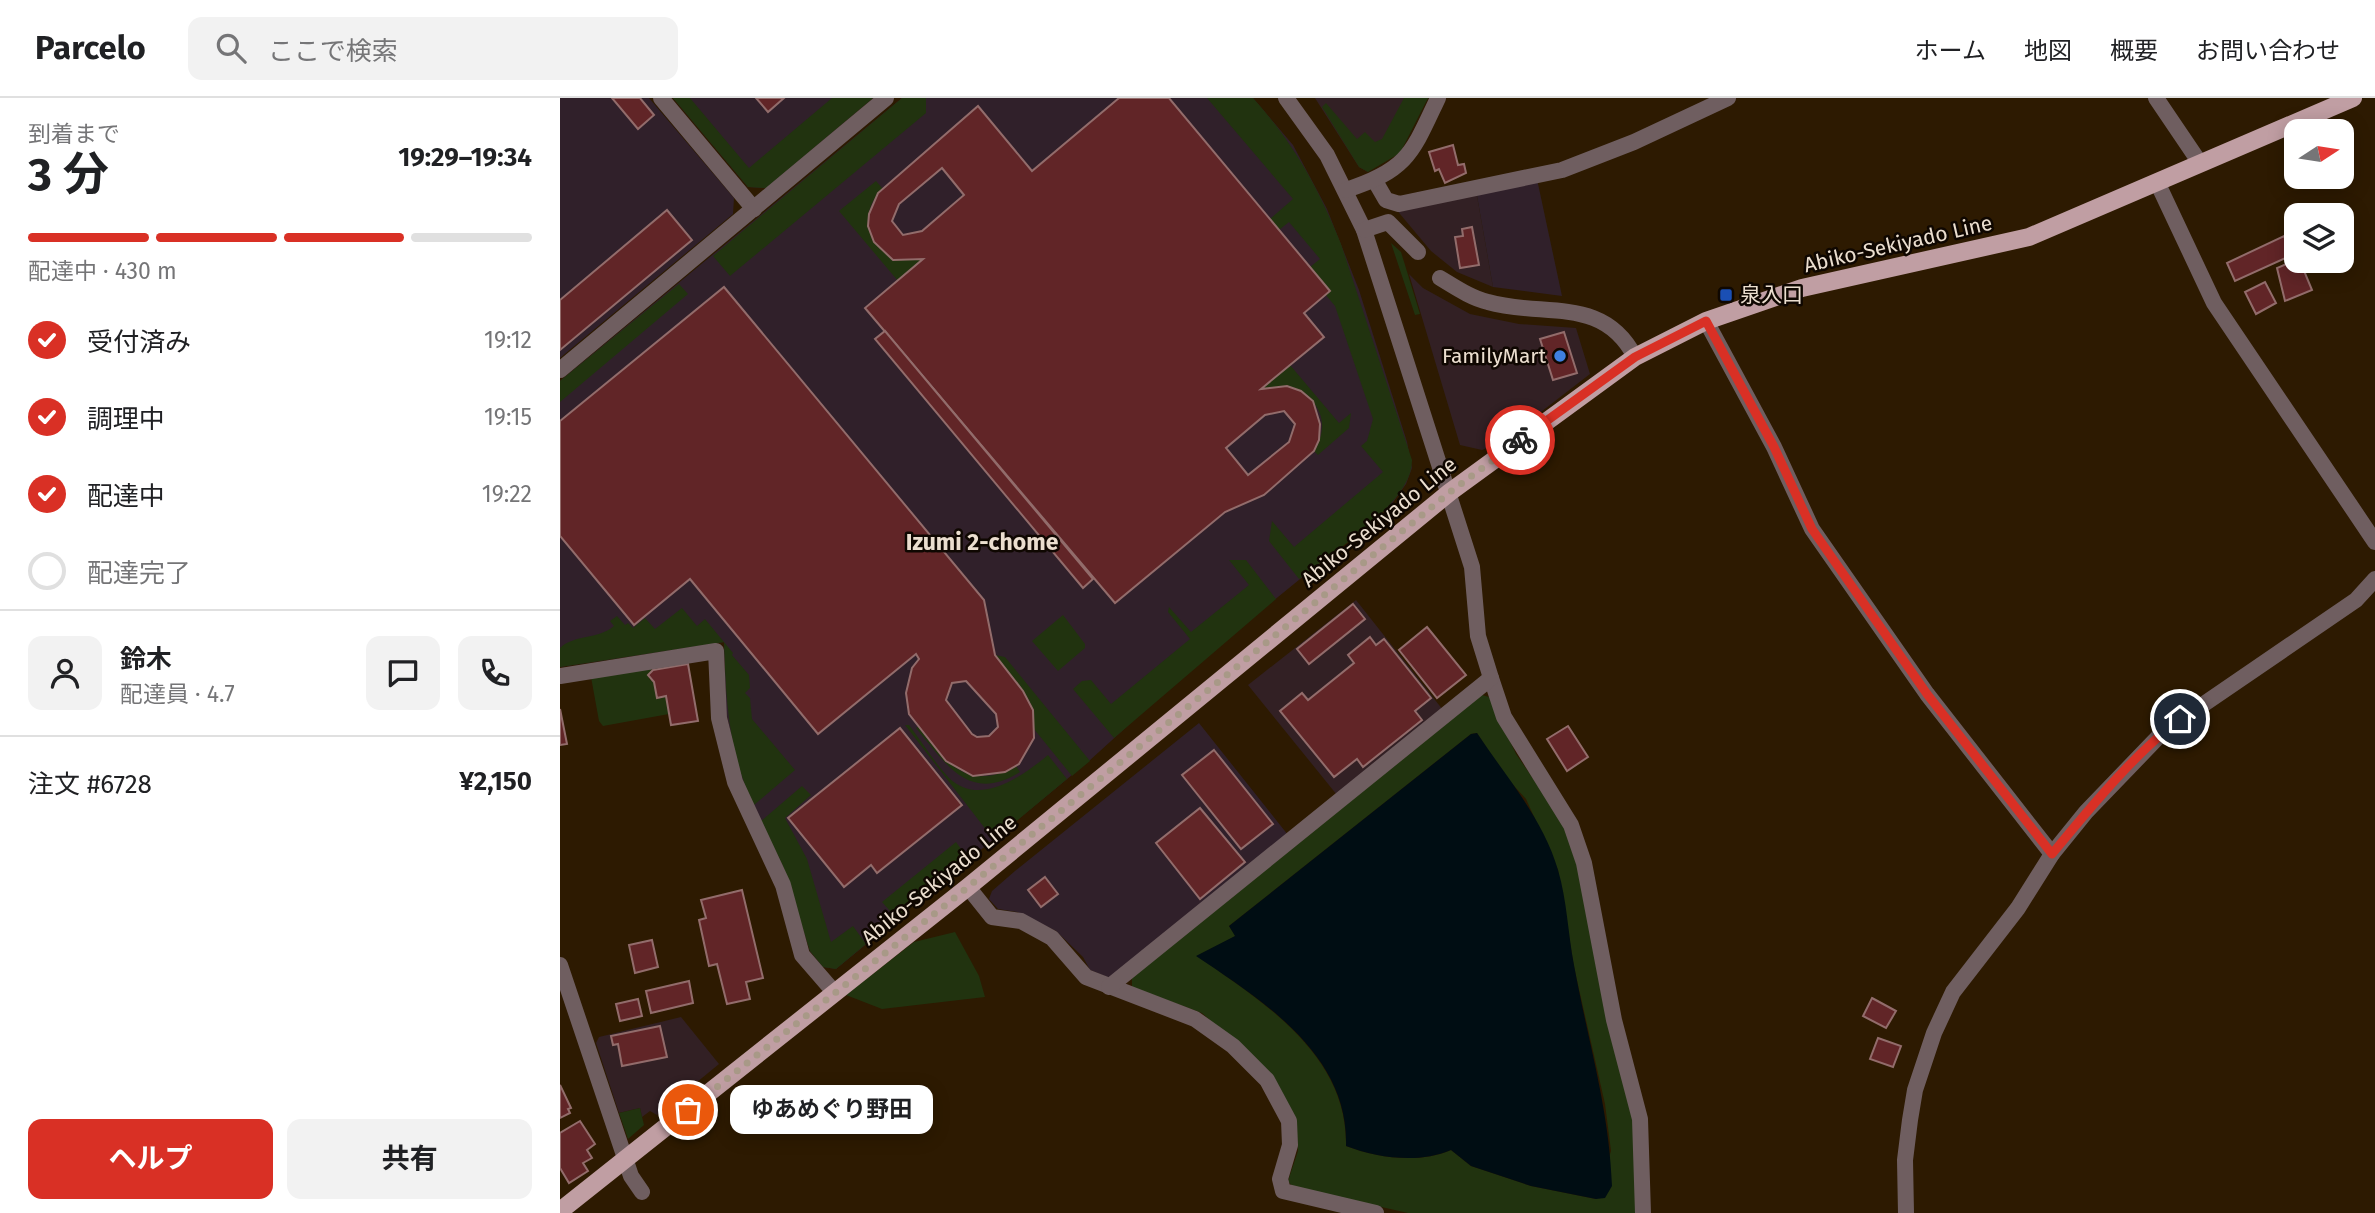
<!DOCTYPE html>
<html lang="ja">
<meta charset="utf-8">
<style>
body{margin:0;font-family:"Fira Sans","Noto Sans JP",sans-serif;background:#f2f2f2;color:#202124;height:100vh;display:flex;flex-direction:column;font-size:26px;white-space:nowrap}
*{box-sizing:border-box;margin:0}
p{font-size:23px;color:#757577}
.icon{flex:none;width:38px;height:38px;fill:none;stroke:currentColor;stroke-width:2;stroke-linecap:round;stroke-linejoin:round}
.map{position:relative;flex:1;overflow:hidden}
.side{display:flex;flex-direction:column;background:#fff;width:560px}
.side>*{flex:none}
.needle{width:46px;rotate:78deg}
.buttons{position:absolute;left:1724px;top:21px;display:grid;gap:14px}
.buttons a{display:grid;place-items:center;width:70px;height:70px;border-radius:14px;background:#fff;box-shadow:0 4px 18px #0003;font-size:35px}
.pin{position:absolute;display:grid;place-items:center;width:60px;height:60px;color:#fff;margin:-30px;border:4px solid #fff;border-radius:50%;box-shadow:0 2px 7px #0007}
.courier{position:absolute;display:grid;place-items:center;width:70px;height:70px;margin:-35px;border:5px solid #d93025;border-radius:50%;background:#fff;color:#222;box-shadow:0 2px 9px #0007}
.bubble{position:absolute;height:49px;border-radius:14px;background:#fff;box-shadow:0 4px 18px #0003;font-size:23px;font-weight:700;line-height:49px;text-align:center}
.headline em{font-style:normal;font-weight:700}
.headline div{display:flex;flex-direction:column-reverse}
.headline{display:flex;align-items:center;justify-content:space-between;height:119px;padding:0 28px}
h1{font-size:46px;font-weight:700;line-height:52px}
.bar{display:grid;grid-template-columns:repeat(4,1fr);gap:10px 7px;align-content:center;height:84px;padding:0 28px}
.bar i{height:9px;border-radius:5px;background:#e0e0e0}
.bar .active{background:#d93025}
.bar p{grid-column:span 4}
.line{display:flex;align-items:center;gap:18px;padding:0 28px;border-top:2px solid #e0e0e0}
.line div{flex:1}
.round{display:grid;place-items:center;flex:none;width:74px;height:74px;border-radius:14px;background:#f2f2f2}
ol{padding:0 28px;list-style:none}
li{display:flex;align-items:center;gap:21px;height:77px}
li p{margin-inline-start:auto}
li .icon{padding:7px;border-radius:50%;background:#d93025;color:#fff;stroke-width:4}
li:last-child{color:#757577}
li i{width:38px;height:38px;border:4px solid #e0e0e0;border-radius:50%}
.button{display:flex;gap:14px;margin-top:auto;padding:14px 28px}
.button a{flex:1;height:80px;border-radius:14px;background:#d93025;color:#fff;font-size:28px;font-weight:700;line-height:80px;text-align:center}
.button a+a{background:#f2f2f2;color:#202124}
header{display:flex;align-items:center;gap:42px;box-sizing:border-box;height:98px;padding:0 35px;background:#fff;border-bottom:2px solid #e0e0e0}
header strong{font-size:33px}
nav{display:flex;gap:38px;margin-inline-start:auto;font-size:24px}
.search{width:490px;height:63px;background:#f2f2f2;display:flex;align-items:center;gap:18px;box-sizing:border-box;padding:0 24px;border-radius:14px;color:#757577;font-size:26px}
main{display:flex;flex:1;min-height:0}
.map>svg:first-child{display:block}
.commercial{fill:#322024}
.industrial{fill:#30202a}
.green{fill:#21330f;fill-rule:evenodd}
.water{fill:#000d13}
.building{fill:#612527;stroke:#926c6b;stroke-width:2;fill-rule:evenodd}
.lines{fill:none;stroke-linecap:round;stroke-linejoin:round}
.minor{stroke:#6f5e60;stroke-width:16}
.major{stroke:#c09ea3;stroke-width:18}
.done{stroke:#a89987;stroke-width:7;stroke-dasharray:0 12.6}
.route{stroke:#d93025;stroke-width:9}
.transit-dot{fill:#1a4fb4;stroke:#0f0701;stroke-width:2.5}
.shop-dot{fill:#3f7fe0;stroke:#0f0701;stroke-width:2.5}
.labels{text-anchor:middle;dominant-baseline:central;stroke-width:5;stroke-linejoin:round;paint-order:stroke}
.street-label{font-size:21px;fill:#ebdecf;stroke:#0f0701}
.poi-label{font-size:21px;fill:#ebdecf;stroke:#0f0701;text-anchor:start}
.neighbourhood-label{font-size:23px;font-weight:bold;fill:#ebdecf;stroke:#0f0701}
</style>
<header>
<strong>Parcelo</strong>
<div class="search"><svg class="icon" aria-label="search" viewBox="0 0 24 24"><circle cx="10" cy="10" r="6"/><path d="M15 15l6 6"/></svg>ここで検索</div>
<nav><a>ホーム</a><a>地図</a><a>概要</a><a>お問い合わせ</a></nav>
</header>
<main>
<section class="side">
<div class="headline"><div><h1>3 分</h1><p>到着まで</p></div><em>19:29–19:34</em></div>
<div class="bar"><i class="active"></i><i class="active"></i><i class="active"></i><i></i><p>配達中 · 430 m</p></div>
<ol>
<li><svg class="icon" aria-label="check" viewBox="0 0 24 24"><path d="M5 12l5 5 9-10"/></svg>受付済み<p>19:12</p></li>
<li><svg class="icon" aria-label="check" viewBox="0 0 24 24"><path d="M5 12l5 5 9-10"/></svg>調理中<p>19:15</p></li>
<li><svg class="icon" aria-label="check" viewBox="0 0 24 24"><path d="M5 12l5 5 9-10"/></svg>配達中<p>19:22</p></li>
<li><i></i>配達完了</li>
</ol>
<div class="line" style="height:126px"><a class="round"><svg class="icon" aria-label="person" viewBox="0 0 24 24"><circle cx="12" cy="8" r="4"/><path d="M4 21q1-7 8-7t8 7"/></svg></a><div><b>鈴木</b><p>配達員 · 4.7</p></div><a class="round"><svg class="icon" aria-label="chat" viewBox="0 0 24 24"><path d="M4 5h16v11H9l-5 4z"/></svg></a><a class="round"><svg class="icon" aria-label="phone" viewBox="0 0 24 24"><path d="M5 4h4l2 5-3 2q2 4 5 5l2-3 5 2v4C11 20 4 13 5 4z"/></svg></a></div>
<div class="line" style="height:91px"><div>注文 #6728</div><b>¥2,150</b></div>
<div class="button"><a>ヘルプ</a><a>共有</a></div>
</section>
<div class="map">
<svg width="1815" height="1115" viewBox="0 0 1815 1115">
<rect width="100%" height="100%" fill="#2d1a01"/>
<g class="commercial">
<path d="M755 0H868L808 74 799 69Z"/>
<path d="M916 92 933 189 897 174 871 153 835 110Z"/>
<path d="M849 176 863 190 910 216 959 226 1016 230 1030 276 942 344 922 352 900 347Z"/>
<path d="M796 502 883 612 777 697 688 587Z"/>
<path d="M121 919 159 966 97 1017 90 1013 82 1019 80 1010 59 1015 36 945 39 939Z"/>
</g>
<g class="industrial">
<path d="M0 0H89L174 100 173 116 0 260Z"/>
<path d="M113 0H313L206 90 188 89Z"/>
<path d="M342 0H693L733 47 767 111 799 192 847 344 852 370 846 386 831 407 638 564 529 663 276 871 263 869 250 853 223 768 181 682 166 614 164 544 0 569V283Z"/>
<path d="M977 81 1002 198 933 189 916 92Z"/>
<path d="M639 625 728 737 550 880 530 872 523 859 496 833 457 814 438 811 429 801 432 793 455 773Z"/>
</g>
<g class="green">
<path d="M113 0H130L189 70 272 0H313L206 90 188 89Z"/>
<path d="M342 0H366V15L170 178 153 158Z"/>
<path d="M647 0H693C734 46 758 89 781 146L852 362C853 405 771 455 739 481L709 443 712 423 734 449 823 374 801 348 807 343 813 321 775 208 765 196 770 192 750 169 760 161 729 124 719 132 710 121 733 101Z"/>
<path d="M844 0H868L840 55 808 74 799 69 762 9 766 5 797 41 805 34 815 44 822 41Z"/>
<path d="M316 83 323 91C297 114 310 145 333 162L363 161 338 183 279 113Z"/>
<path d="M831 145 841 154 860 216 855 217Z"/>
<path d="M119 186 128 196 0 304V283Z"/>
<path d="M730 267 779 325 791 315 789 330 758 357 754 353C779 312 742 282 701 291Z"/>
<path d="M669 462H686L716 501 554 640 513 591 522 583 531 582 551 606 630 541 608 514 609 509 631 534 689 487Z"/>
<path d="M122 510 137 528 145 521 173 555 172 557 189 577 190 590 185 595 190 600 192 621 235 672 194 707C168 656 166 600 164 544L0 569V550C15 536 37 542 54 528L50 523 57 518 65 527 68 525 73 530 85 520 95 531Z"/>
<path d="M503 517 525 546V550L498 573 472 543Z"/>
<path d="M435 557 445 559 530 663 512 678 474 631 473 612 469 602Z"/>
<path d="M92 569 89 581 94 584 97 599 106 598 109 616 43 628 39 623 31 579Z"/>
<path d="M922 597 929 599 956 656 1008 731 1019 764 1074 1022 1077 1115H848L733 1089 728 1083 738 1053 736 1023 710 976 642 915 572 889V880ZM917 635 945 678 966 701 998 772 1014 869 1045 1006 1051 1053 1036 1101 971 1088 911 1068 891 1052C859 1066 818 1060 786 1048 788 957 703 904 637 858L676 838 669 828 911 636Z"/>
<path d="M345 627H349C362 644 374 664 389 680 420 710 464 677 488 657L507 681 434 742Z"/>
<path d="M358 629C386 664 407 695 456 668L460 674C409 706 386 666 356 630Z"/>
<path d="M242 688 251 697 225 720 247 761 271 844 293 828 306 846 276 871 263 869 250 853 223 768 201 723Z"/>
<path d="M396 744 409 762 337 821 322 804Z"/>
<path d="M395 834 419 878 425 899 322 911 286 897 354 844Z"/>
<path d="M80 1010 84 1027 68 1041 59 1015Z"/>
</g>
<path class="water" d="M917 635C946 679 983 720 998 772 1007 802 1008 836 1014 867 1028 944 1049 1009 1052 1088L1045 1100 1036 1101 971 1088 911 1068 891 1052C858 1066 818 1060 786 1048 789 957 703 903 636 858L675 838 669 828 911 636Z"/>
<g class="building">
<path d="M52 0H80L94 17 78 31Z"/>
<path d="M196 0H224L208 14Z"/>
<path d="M559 0H609L770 193 744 215 764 239 701 291 727 288 741 293 753 303 760 326 759 342 754 353 704 397 665 414 555 505 305 210 363 161 333 162 314 144 308 128 309 116 318 95 418 8 472 73ZM382 70 404 97 362 133 343 137 332 123 339 106ZM724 313 735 326 729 344 688 377 666 350 705 317Z"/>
<path d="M893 47 898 67 904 66 906 75 885 85 879 71 875 73 869 54Z"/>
<path d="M107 112 132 142 0 252V202Z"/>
<path d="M912 129 919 167 900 170 895 139 903 138 902 131Z"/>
<path d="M1724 138 1732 157 1675 183 1667 165Z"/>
<path d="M1736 162 1740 163 1752 192 1725 203 1717 170Z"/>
<path d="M1705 184 1716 205 1696 216 1685 194Z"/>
<path d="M164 189 424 502 435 557 463 593 473 612 474 640 459 666 445 674 413 678 386 663 349 616 346 595 352 570 359 561 356 556 258 636 130 481 74 527 0 438V323ZM406 583 436 616 438 629 429 638 417 639 412 636 386 602 392 585Z"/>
<path d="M325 233 533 481 523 490 315 241Z"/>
<path d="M1004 234 1017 275 993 282 980 241Z"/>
<path d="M793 506 805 521 749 566 737 551Z"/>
<path d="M867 529 906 577 877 600 839 552Z"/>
<path d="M810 539 816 547 824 541 871 600 855 613 862 622 803 669 797 661 774 679 720 613 742 595 748 602 794 565 788 557Z"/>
<path d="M128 566 138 623 111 627 106 598 97 600 94 584 88 577 93 572Z"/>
<path d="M0 611 7 646 0 647Z"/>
<path d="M1008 628 1028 659 1007 673 987 641Z"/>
<path d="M340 630 402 707 317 775 311 767 284 789 228 720Z"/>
<path d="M654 652 713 726 681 751 622 677Z"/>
<path d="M640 710 685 764 640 801 596 745Z"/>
<path d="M485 779 498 796 481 809 468 792Z"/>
<path d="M182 792 203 880 186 884 190 901 167 906 157 866 149 868 139 822 146 820 141 802Z"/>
<path d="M92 842 98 869 75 875 69 847Z"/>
<path d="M129 883 133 905 91 915 86 893Z"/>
<path d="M1312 900 1336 913 1326 930 1303 918Z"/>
<path d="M78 901 82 918 60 923 56 906Z"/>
<path d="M100 928 107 959 62 968 58 946 53 947 51 938Z"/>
<path d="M1318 940 1341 948 1333 969 1310 961Z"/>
<path d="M0 987 11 1010 8 1011 10 1015 0 1020Z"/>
<path d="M20 1023 35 1046 27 1052 32 1060 23 1065 28 1073 9 1085 0 1070V1035Z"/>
</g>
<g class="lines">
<g class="minor">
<path d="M101 0 194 111"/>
<path d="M726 0 767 57 804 132 912 469 918 538 931 580 944 619 1011 727 1024 765 1054 922 1080 1021 1083 1115"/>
<path d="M1596 0 1640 65"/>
<path d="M815 83 826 102 839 106 1002 72 1074 44 1168 0"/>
<path d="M1597 84 1654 205 1815 444"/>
<path d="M786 92C848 72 852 55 878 0"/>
<path d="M804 132 828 124 858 154"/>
<path d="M880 180C895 189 911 200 928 204 984 220 1043 197 1075 259"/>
<path d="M1146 223 1214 349 1252 431 1367 596 1492 756"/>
<path d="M0 272 326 0"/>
<path d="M0 578 156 553 159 620 175 684 223 787 242 857 274 894"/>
<path d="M408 789 432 819 461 823 492 840 526 879 635 921 673 948 707 982 729 1023 730 1047 720 1081 723 1093 816 1115"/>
<path d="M0 867 71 1078 82 1094"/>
<path d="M549 889 931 580"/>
<path d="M1346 1115 1345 1062 1350 1022 1355 992 1374 935 1393 894 1458 810 1492 756 1526 714 1603 634 1796 502 1815 481"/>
</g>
<path class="major" d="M0 1113 408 789 890 394 1075 259 1146 223 1242 190 1469 139 1793 0"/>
</g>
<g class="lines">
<path class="done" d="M128 1012 408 789 890 394 960 342"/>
<path class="route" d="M960 342 1075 259 1146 223 1214 349 1252 431 1367 596 1492 756C1531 709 1572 658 1620 621"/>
</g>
<rect class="transit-dot" x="1159" y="190" width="14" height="14" rx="3.5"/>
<circle class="shop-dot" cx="1000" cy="258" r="7"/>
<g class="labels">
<g class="street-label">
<text transform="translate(1338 146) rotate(-13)">Abiko-Sekiyado Line</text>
<text transform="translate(819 424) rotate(-39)">Abiko-Sekiyado Line</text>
<text transform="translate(379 782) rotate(-39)">Abiko-Sekiyado Line</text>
</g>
<g class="poi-label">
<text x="1180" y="197">泉入口</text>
<text x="986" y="258" text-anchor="end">FamilyMart</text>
</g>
<g class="neighbourhood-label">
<text x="422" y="444">Izumi 2-chome</text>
</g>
</g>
</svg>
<div class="buttons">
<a><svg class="needle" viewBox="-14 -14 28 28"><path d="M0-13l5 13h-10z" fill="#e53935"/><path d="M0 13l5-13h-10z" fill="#757577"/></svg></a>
<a><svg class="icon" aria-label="layers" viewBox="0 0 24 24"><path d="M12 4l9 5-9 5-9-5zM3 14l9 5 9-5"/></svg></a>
</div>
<div class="pin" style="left:128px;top:1012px;background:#ea580c"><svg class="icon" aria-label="bag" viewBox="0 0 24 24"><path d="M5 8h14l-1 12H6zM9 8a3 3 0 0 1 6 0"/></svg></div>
<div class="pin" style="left:1620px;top:621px;background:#1f2937"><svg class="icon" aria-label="home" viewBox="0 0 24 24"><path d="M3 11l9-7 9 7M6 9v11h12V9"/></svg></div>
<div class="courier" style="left:960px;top:342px"><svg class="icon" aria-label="bike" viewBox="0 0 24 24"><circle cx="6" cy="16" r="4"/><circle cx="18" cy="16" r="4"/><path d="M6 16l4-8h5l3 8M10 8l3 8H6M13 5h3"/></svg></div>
<div class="bubble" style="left:170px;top:987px;width:203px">ゆあめぐり野田</div>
</div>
</main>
